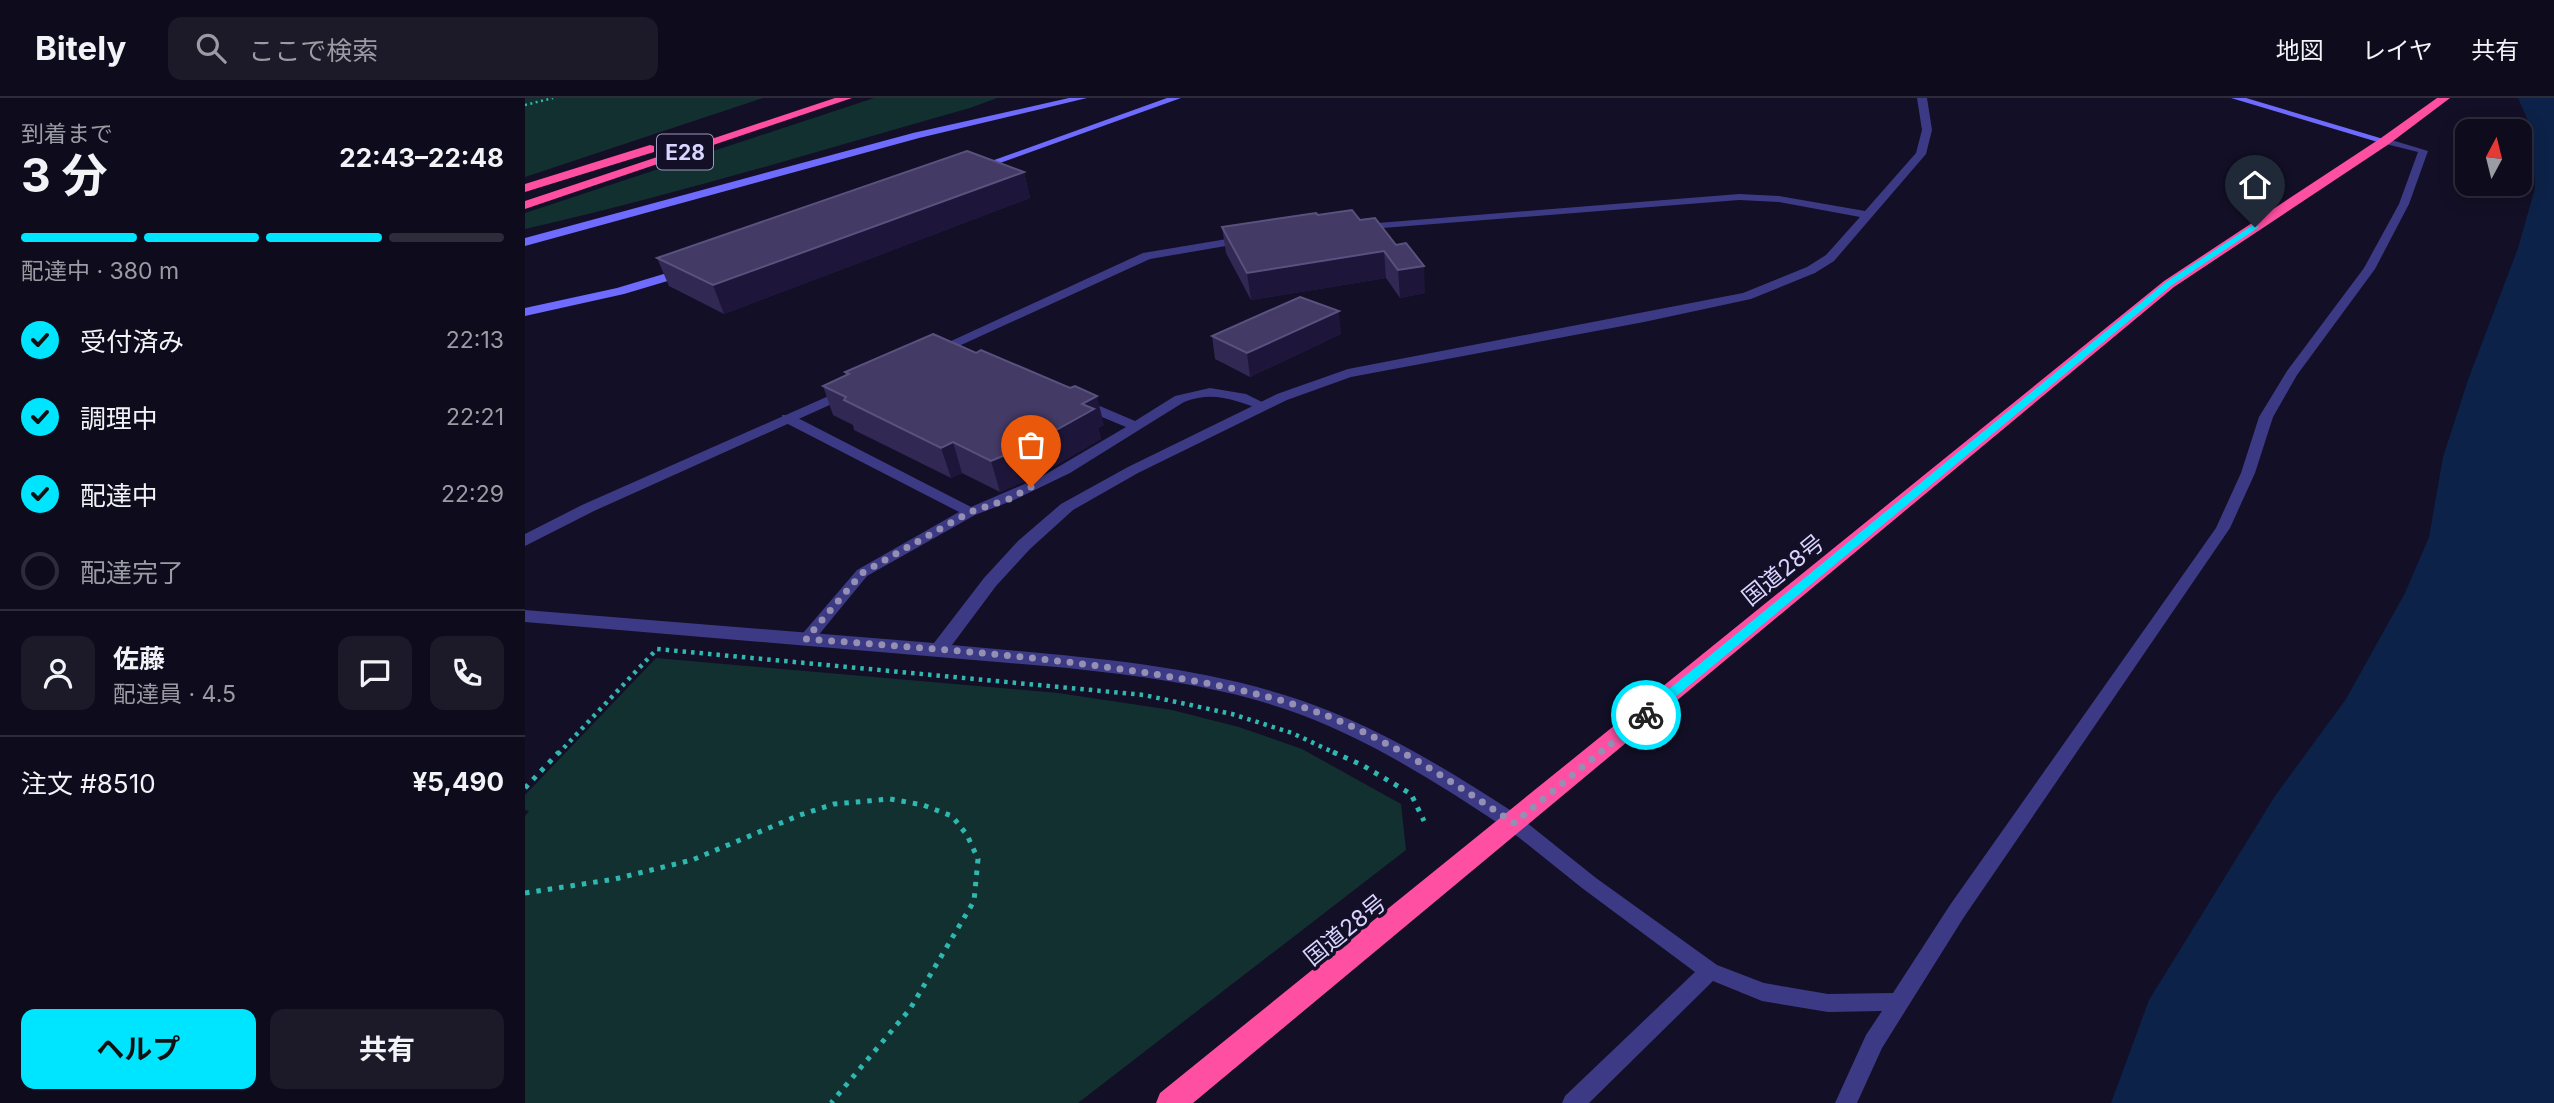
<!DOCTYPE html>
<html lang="ja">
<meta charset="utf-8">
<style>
body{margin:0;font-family:Inter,"Noto Sans JP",sans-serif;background:#1c1929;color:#f1f3f6;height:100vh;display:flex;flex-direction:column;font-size:26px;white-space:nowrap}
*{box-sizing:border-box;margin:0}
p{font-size:23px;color:#9b9ba3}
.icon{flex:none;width:38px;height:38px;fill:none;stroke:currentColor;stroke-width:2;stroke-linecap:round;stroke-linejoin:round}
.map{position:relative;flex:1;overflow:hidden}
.drawer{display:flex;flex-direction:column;background:#0e0b1c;width:525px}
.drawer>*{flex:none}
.needle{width:46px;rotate:7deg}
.tools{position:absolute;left:1930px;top:21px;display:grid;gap:14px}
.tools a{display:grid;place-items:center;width:77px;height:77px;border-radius:14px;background:#0e0b1c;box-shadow:0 4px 18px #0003,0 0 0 2px #2e2b3b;font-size:35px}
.pin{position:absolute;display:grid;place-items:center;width:60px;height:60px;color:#fff;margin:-72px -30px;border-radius:50% 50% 50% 0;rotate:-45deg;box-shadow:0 0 7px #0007}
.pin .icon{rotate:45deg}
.courier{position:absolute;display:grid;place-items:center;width:70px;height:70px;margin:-35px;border:5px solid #00e5ff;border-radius:50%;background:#fff;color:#222;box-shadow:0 2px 9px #0007}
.head em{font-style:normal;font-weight:700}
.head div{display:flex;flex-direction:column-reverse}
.head{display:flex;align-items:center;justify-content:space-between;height:119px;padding:0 21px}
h1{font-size:46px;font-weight:700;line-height:52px}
.bar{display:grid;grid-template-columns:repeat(4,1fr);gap:10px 7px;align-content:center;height:84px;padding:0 21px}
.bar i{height:9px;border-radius:5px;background:#2e2b3b}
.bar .selected{background:#00e5ff}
.bar p{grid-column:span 4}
.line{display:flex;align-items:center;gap:18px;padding:0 21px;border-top:2px solid #2e2b3b}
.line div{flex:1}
.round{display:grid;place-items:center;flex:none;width:74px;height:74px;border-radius:14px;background:#1c1929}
ol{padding:0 21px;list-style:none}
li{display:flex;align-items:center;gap:21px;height:77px}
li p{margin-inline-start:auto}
li .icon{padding:7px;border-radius:50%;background:#00e5ff;color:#111;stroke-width:4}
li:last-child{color:#9b9ba3}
li i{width:38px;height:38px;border:4px solid #2e2b3b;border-radius:50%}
.action{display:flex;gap:14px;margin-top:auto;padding:14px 21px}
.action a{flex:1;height:80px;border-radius:14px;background:#00e5ff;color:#111;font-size:28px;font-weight:700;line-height:80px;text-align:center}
.action a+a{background:#1c1929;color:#f1f3f6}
header{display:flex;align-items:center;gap:42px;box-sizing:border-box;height:98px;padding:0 35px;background:#0e0b1c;border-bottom:2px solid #2e2b3b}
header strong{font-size:33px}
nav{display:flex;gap:38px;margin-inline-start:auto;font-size:24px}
.search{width:490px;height:63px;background:#1c1929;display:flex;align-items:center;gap:18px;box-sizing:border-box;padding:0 24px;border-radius:14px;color:#9b9ba3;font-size:26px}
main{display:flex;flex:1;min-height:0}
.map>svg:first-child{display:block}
.green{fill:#12302f}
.water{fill:#0c2248}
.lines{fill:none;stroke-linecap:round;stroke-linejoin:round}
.path-far2{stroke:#2fb8b0;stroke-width:2.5;stroke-dasharray:2 3.5;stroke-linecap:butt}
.path-far1{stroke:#2fb8b0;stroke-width:4.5;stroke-dasharray:3.5 5;stroke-linecap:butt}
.path{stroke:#2fb8b0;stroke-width:5;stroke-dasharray:4.5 7;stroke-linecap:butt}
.lane{fill:#3d3a85;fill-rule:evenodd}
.street{fill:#3d3a85;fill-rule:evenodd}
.secondary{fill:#6f6bff;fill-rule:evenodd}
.highway{fill:#ff4fa3;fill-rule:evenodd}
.wall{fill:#312854}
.shaded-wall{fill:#1d163a}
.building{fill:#433a66;stroke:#5a527e;stroke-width:2}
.route{fill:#00e5ff}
.done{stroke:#948fb3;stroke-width:7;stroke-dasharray:0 12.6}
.labels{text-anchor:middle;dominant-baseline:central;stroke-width:7;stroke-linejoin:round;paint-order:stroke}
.shield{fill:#130f26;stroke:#9e99be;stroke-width:2}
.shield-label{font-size:21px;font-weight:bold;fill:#d9d4ff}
.street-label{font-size:23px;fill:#d9d4ff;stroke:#130f26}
</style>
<header>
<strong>Bitely</strong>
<div class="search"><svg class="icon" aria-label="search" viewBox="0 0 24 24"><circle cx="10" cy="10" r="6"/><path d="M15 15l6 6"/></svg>ここで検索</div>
<nav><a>地図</a><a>レイヤ</a><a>共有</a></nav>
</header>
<main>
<section class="drawer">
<div class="head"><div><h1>3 分</h1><p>到着まで</p></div><em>22:43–22:48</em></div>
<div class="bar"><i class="selected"></i><i class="selected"></i><i class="selected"></i><i></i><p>配達中 · 380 m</p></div>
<ol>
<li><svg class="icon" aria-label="check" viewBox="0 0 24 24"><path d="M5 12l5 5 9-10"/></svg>受付済み<p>22:13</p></li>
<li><svg class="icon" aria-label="check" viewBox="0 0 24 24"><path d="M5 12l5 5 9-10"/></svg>調理中<p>22:21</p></li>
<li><svg class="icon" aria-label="check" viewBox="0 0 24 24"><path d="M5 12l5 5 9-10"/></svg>配達中<p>22:29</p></li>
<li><i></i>配達完了</li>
</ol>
<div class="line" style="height:126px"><a class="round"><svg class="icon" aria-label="person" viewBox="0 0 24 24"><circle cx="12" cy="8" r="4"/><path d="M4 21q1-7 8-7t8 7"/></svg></a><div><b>佐藤</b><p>配達員 · 4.5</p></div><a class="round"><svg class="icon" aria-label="chat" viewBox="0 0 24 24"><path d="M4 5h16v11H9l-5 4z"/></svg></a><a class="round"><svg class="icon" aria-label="phone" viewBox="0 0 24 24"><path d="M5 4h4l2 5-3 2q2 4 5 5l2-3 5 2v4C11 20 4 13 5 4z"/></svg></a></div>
<div class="line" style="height:91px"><div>注文 #8510</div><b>¥5,490</b></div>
<div class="action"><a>ヘルプ</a><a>共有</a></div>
</section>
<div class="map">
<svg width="2029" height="1005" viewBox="0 0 2029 1005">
<rect width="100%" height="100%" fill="#130f26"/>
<g class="green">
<path d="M0 0H238L0 79Z"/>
<path d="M349 0H472L445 10C297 52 150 97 0 131V115Z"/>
<path d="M131 560 533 595 647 612 714 629 777 651 876 706 881 752 553 1005H0V718L4 713 0 712V697Z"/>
</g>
<path class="water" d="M1993 0H2029V1005H1586L1624 902 1750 698 1821 601 1880 495 1904 439 1918 359 1943 282 1993 150 2010 90 2006 30Z"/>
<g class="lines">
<path class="path-far2" d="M0 7 28 0"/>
<path class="path-far1" d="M33 656 132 551 619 597 707 616 767 635 812 656"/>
<g class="path">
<path d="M808 654 837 667 886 696 899 723"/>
<path d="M0 690 34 654"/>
<path d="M0 795 90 781 167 762 275 717 309 706 365 701 398 707 427 718 442 737 453 761 449 803 385 911 306 1005"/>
</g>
<g class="lane">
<path d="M1860 40 1903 53 1884 106 1850 171 1772 277 1748 319 1730 375 1705 430 1439 819 1357 950 1332 1005H1310L1341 937 1357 913 1303 914 1237 903 1188 883 1064 1005H1037L1040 998 1170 874 1057 790 982 730 980 725 982 720 989 718 996 720 1071 780 1192 867 1239 885 1303 896 1368 895 1425 807 1691 430 1716 375 1734 319 1762 273 1839 170 1874 106 1893 54 1857 45V41Z"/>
<path d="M685 290 721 296 745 308 739 312C709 303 690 292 659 304L545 375 489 402 450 417 342 478 287 545 281 546 273 541 332 472 434 414 257 323V317H267L446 409 516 379 601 329 553 309V303H563L610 323 650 298Z"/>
</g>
<g class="street">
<path d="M1392 0H1402L1407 32 1401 56 1309 163 1290 175 1226 201 1119 224 826 279 762 302 613 375 548 412 505 451 471 488 427 547C542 558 661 564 772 601 853 628 925 673 996 719L1000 725 996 731 989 733 982 731C911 684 838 637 757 610 688 587 615 578 543 570L0 524V512L409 545 459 480 493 443 536 406 603 369 752 296 823 271 1218 195 1282 169 1301 157 1335 119 1254 104 1214 102 832 132 826 129 828 127 1214 96 1254 98 1340 113 1391 55 1397 32Z"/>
<path d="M720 138 726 142 724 144 625 161 412 258 407 259 400 255 618 155Z"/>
<path d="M324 289 329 290V296L69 413 0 448V436L57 407Z"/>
</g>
<g class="secondary">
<path d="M544 0H562L394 40 0 148V140L388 35Z"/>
<path d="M642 0H656L453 73 444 71Z"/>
<path d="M1706 0H1721L1865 43 1856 45Z"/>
<path d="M162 169 168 173 166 176 99 196 0 218V210L92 190Z"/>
</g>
<g class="highway">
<path d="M310 0H327L0 111V103Z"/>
<path d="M1912 0H1925L1864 46 1649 189 668 1005H631L635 995 1639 183 1856 40Z"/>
<path d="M125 47 129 48V54L0 94V86Z"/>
</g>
</g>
<g class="wall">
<path d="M499 74 505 100 199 216 144 188 132 160Z"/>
<path d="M793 117 835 122 900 195 875 200 861 180 726 202 701 155 697 129Z"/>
<path d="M816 236 725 279 690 261 687 238Z"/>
<path d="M451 255 545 290 579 327 573 330 576 341 512 378 475 394 437 375 426 380 329 332 328 327 308 317 298 288 321 277 320 274Z"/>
</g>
<g class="shaded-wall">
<path d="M499 74 505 100 199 216 188 187Z"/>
<path d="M859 153 861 180 726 202 722 175Z"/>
<path d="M899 168 900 195 875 200 873 172Z"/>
<path d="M814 213 816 236 725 279 722 255Z"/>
<path d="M572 298 579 327 573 330 576 341 512 378 475 394 466 363 557 306Z"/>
<path d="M428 344 437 375 426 380 416 350Z"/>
</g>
<g class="building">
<path d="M442 53 499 74 188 187 132 160Z"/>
<path d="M827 112 835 122 850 120 871 147 881 145 899 168 873 172 859 153 722 175 697 129 791 115 793 117Z"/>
<path d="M775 199 814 213 722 255 687 238Z"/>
<path d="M408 236 451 255 456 252 545 290 550 288 572 298 557 306 569 311 504 347 466 363 428 344 416 350 319 302 321 299 298 288 324 276 320 274Z"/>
</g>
<path class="route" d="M1728 127 1734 129 1647 187 1125 620H1116V614L1641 184Z"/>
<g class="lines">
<path class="done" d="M506 389 484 401 445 414 337 475 281 541C400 550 518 558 635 577 701 588 770 601 830 630 886 656 938 691 989 725L1121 617"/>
</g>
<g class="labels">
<rect class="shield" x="132" y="36.5" width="56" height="35" rx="5"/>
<g class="shield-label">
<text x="160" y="54">E28</text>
</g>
<g class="street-label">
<text transform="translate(1258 472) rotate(-39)">国道28号</text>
<text transform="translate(820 832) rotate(-39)">国道28号</text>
</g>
</g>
</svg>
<div class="tools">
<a><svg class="needle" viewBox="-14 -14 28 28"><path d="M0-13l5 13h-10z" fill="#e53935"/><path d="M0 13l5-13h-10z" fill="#9b9ba3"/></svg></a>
</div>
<div class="pin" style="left:506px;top:389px;background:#ea580c"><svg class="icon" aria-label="bag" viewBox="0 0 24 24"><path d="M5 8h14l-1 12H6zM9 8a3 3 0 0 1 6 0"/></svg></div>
<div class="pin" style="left:1730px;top:129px;background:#1f2937"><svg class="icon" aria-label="home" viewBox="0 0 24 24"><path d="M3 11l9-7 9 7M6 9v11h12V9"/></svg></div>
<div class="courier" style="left:1121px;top:617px"><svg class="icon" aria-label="bike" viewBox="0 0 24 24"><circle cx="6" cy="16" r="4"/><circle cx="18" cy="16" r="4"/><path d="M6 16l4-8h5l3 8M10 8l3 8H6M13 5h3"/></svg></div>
</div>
</main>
